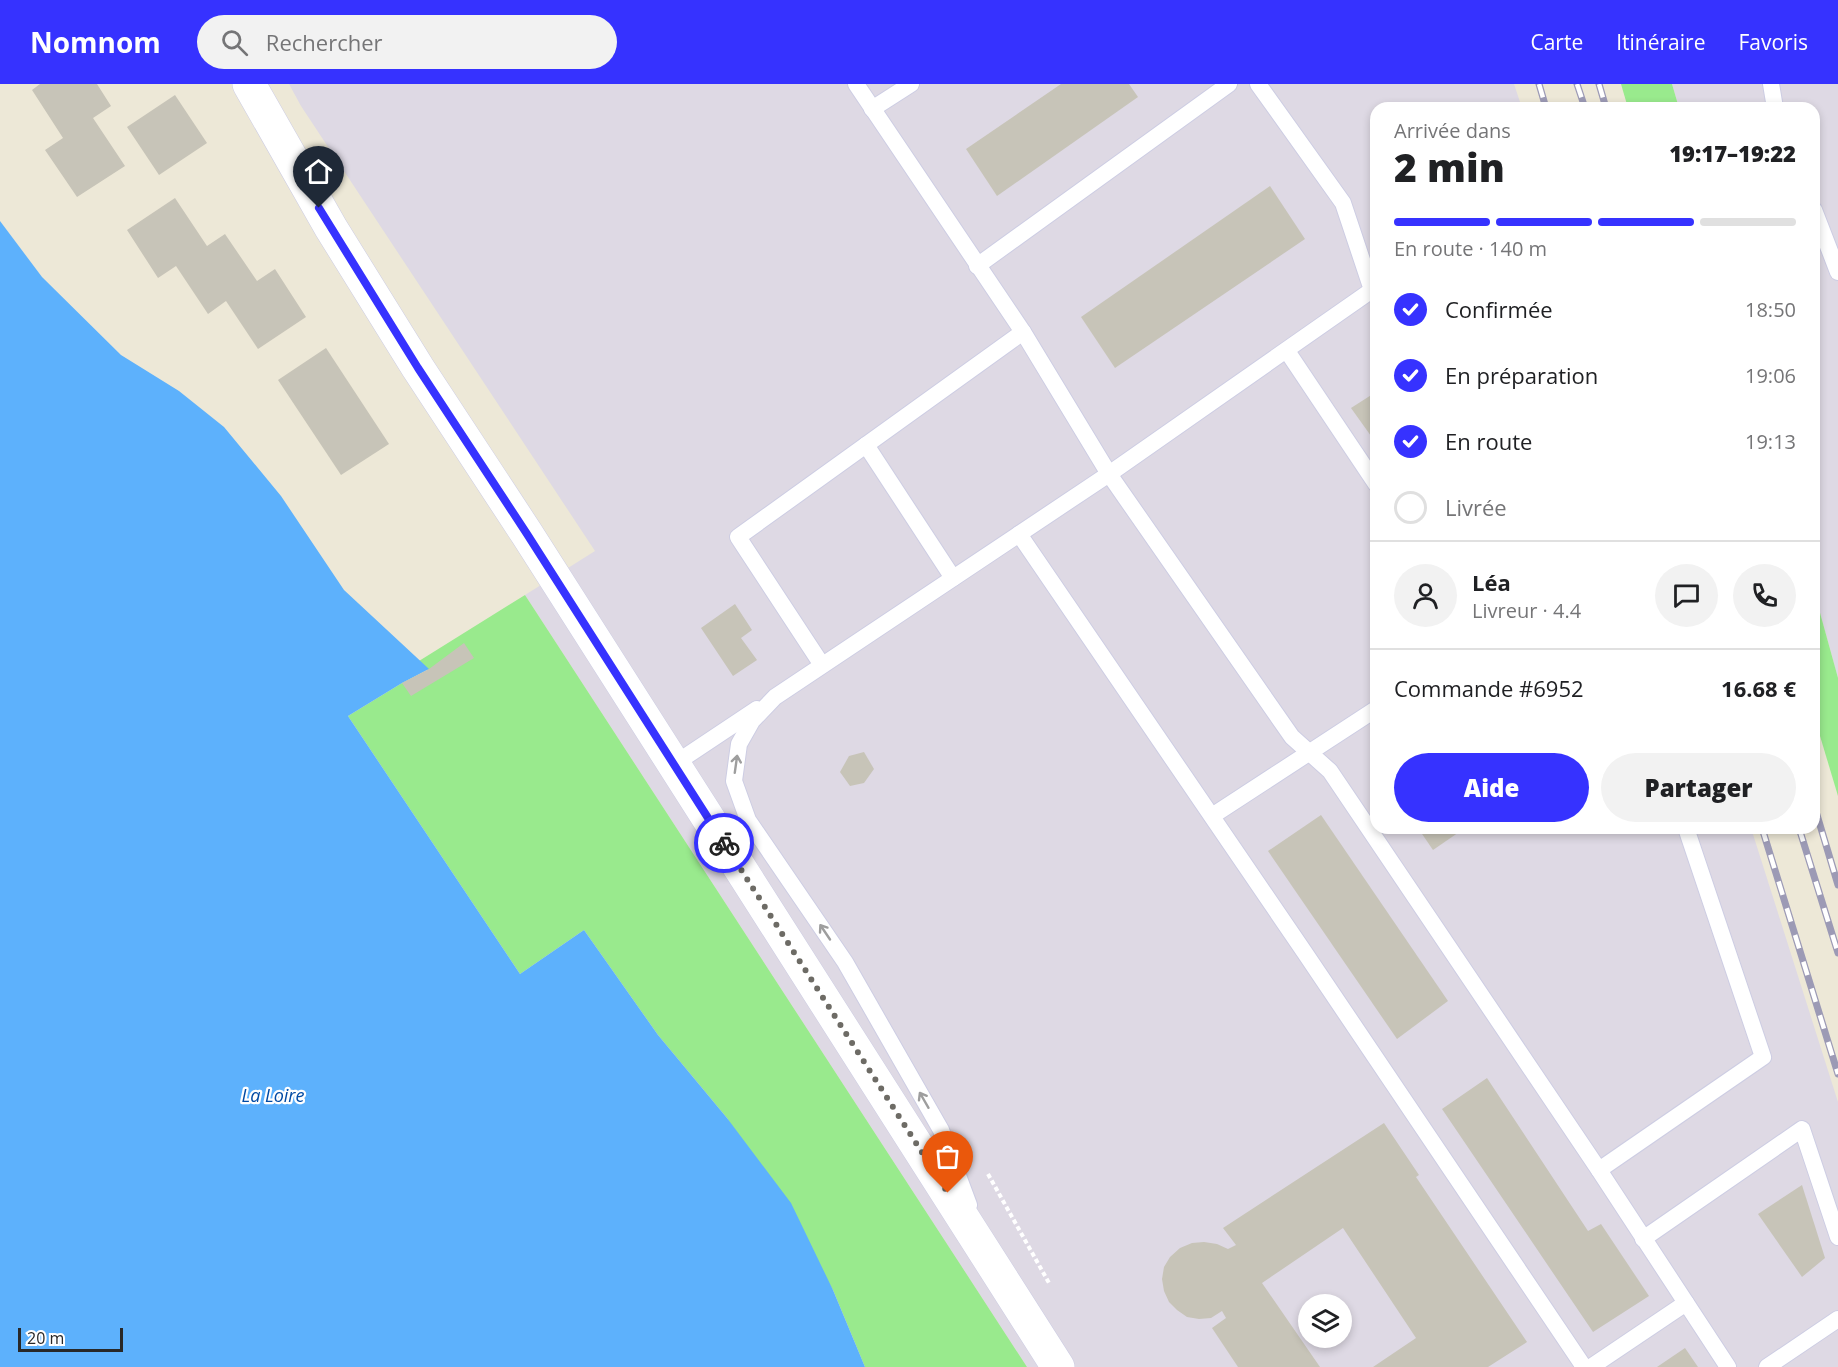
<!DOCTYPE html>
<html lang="fr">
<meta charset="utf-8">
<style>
body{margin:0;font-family:"Open Sans",sans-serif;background:#f2f2f2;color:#202124;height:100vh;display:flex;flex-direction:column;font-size:22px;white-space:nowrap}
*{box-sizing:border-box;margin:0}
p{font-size:20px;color:#757577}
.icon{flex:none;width:33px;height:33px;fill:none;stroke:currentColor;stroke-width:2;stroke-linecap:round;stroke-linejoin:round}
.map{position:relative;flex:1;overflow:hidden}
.details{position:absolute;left:1370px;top:18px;width:450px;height:732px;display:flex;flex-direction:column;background:#fff;border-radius:18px;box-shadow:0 3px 9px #0003}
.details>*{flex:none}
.fabs{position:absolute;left:1298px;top:1210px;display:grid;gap:12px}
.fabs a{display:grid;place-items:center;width:54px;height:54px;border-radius:50%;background:#fff;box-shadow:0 3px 9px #0003;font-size:30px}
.scale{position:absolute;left:18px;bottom:15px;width:105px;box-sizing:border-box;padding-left:6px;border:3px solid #282828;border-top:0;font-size:16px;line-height:21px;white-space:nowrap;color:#282828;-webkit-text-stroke:4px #fff;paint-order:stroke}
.pin{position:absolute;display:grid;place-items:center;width:51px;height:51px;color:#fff;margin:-62px -26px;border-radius:50% 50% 50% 0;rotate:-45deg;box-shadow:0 0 6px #0007}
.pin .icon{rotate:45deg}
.courier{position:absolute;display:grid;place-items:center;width:60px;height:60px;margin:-30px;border:4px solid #3632ff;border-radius:50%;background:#fff;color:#222;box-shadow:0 2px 8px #0007}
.summary em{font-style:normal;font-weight:800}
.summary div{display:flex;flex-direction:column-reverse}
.summary{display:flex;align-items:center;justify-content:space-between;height:102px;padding:0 24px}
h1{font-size:39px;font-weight:800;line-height:45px}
.bar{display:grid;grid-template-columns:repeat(4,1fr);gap:9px 6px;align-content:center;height:72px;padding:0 24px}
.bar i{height:8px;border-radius:4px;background:#e0e0e0}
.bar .selected{background:#3632ff}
.bar p{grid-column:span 4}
.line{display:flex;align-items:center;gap:15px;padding:0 24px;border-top:2px solid #e0e0e0}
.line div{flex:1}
.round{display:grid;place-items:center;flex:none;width:63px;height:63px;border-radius:32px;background:#f2f2f2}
ol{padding:0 24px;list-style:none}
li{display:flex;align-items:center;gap:18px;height:66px}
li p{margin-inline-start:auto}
li .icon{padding:6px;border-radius:50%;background:#3632ff;color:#fff;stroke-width:4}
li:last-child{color:#757577}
li i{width:33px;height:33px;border:3px solid #e0e0e0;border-radius:50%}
.primary-button{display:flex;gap:12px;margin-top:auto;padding:12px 24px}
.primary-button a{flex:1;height:69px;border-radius:36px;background:#3632ff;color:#fff;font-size:24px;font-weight:800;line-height:69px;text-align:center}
.primary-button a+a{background:#f2f2f2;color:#202124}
header{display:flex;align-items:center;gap:36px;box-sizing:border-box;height:84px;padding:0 30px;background:#3632ff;color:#fff}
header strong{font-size:28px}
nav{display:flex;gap:33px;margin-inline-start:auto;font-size:21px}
.search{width:420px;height:54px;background:#f2f2f2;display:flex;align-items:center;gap:15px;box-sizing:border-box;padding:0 21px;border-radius:33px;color:#757577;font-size:22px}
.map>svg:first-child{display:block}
.industrial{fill:#ded9e4;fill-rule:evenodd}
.green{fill:#99ea8d}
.water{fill:#5db1fc}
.building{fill:#c7c4b8}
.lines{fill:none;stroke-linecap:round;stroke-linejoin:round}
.lane-casing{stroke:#cdcde3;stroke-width:18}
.secondary-casing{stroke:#cdcde3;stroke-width:34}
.path{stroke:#fff;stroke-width:4;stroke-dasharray:4.5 3;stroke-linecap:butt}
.lane{stroke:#fff;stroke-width:16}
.secondary{stroke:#fff;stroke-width:33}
.rail-casing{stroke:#9c9ab5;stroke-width:7}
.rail{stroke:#fff;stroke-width:4.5;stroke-dasharray:14;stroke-linecap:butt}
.oneway{stroke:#9e9e9e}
.done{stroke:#6d6b65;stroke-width:6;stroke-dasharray:0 10.8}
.route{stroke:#3632ff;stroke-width:8}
.labels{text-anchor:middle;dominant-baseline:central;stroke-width:4.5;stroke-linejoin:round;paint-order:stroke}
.water-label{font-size:18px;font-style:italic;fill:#004aa4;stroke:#fff}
</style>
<header>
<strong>Nomnom</strong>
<div class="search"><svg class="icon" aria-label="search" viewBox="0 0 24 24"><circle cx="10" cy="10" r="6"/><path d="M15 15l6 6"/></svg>Rechercher</div>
<nav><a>Carte</a><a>Itinéraire</a><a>Favoris</a></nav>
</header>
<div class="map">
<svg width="1838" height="1283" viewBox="0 0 1838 1283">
<rect width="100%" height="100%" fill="#ede8d7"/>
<g class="industrial">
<path d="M289 0H1514L1522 24H1376V744H1751L1838 1018V1283H1027L525 511 595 467 301 22ZM1308 1221H1341V1254H1308Z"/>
<path d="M1672 0H1838V594L1814 507V24H1679Z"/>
</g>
<g class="green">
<path d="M1621 0H1672L1679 24H1628Z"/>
<path d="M1814 507 1838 594V712L1814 632Z"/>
<path d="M525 511 1027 1283H865L833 1206 727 1034 658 951 584 846 520 890 348 632 402 599 428 586 419 577Z"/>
</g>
<path class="water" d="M0 137 42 193 121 271 179 307 224 343 281 412 344 506 429 585 402 599 348 632 520 890 584 846 658 951 727 1034 791 1119 833 1206 865 1283H0Z"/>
<g class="building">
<path d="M40 0H97L111 22 93 34 125 82 77 113 45 66 63 54 32 6Z"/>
<path d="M1061 0H1129L1138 13 997 112 966 65Z"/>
<path d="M175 11 207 59 159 91 127 43Z"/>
<path d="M1270 102 1305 155 1115 284 1081 233Z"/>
<path d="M175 114 207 162 225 150 257 197 275 185 306 233 258 265 226 217 208 230 176 182 158 194 127 146Z"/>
<path d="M326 264 389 360 341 391 278 296Z"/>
<path d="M1376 308V359L1351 324Z"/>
<path d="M735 520 752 546 741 554 757 576 733 592 701 544Z"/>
<path d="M464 559 474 574 411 612 402 599 429 585Z"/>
<path d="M864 668 874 685 864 699 850 702 840 688 849 672Z"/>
<path d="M1321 731 1448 917 1397 955 1268 767Z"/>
<path d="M1418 744H1465L1433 766Z"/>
<path d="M1487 994 1588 1147 1601 1140 1649 1212 1593 1248 1442 1025Z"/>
<path d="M1384 1039 1419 1091 1416 1093 1527 1258 1488 1283H1373L1416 1254 1343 1144 1262 1199 1320 1283H1238L1212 1244 1226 1234 1222 1227 1211 1234 1199 1235 1187 1233 1177 1226 1169 1218 1164 1207 1162 1195 1164 1183 1170 1173 1180 1164 1192 1159 1204 1158 1217 1160 1228 1165 1236 1161 1223 1144Z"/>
<path d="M1802 1101 1825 1174 1802 1193 1758 1130Z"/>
<path d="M1685 1264 1698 1283H1657Z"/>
</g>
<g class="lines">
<g class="lane-casing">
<g id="lane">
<path d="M856 0 1023 248 1109 390 1292 653 1330 687 1599 1086 1728 1283"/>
<path d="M1771 0 1775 24"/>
<path d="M872 25 911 0"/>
<path d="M1814 126 1838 188"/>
<path d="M977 182 1229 0"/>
<path d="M1287 267 1376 400"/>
<path d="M866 361 953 494"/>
<path d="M1019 450 1305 869 1584 1283"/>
<path d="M822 581 738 453 1023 248"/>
<path d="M673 681 757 625"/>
<path d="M1212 732 1376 625"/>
<path d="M1599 1086 1763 973 1686 744"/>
<path d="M969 1121 941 1046 845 878 748 736 734 697 739 660 752 637 775 613 1109 390 1372 206 1343 119 1258 0"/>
<path d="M1643 1155 1802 1045 1838 1153"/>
<path d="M1591 1283 1686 1219"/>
<path d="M1767 1283 1838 1235"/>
</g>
</g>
<g class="secondary-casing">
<path id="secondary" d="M249 0 331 144 418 284 527 450 1058 1283"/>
</g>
<path class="path" d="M988 1090 1049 1199"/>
<use href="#lane" class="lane"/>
<use href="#secondary" class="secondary"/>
<g class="rail-casing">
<g id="rail">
<path d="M1539 0 1546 24"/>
<path d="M1577 0 1585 24"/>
<path d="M1599 0 1606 24"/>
<path d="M1814 721 1838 801"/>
<path d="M1762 744 1838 990"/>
<path d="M1799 744 1838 869"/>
</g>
</g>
<use href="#rail" class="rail"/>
</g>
<defs><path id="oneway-shaft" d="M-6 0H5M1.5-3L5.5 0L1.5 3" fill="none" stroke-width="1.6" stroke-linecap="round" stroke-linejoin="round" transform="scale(1.5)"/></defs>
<g class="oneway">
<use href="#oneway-shaft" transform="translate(736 680) rotate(-82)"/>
<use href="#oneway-shaft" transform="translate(825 848) rotate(-124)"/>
<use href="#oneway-shaft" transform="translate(924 1016) rotate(-120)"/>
</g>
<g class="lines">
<path class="done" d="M724 759 948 1109"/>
<path class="route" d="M319 124 418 284 527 450 724 759"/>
</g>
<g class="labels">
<g class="water-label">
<text x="273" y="1011">La Loire</text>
</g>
</g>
</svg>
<div class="fabs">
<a><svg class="icon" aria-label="layers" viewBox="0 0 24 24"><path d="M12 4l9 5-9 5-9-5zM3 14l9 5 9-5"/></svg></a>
</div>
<div class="scale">20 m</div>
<div class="pin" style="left:948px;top:1109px;background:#ea580c"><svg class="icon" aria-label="bag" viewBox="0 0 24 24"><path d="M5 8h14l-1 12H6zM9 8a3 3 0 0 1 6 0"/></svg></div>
<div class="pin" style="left:319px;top:124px;background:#1f2937"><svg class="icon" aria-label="home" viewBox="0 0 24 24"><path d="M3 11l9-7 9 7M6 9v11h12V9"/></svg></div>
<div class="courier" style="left:724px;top:759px"><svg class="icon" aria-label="bike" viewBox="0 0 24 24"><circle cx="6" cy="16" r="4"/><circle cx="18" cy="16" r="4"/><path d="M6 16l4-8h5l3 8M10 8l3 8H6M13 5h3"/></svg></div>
<section class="details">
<div class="summary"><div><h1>2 min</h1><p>Arrivée dans</p></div><em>19:17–19:22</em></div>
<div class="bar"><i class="selected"></i><i class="selected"></i><i class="selected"></i><i></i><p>En route · 140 m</p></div>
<ol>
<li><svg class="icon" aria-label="check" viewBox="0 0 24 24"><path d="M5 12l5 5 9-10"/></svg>Confirmée<p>18:50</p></li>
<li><svg class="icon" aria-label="check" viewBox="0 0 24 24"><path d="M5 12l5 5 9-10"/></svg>En préparation<p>19:06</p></li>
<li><svg class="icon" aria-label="check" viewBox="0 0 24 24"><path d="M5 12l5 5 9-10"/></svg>En route<p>19:13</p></li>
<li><i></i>Livrée</li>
</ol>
<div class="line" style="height:108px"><a class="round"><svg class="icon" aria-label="person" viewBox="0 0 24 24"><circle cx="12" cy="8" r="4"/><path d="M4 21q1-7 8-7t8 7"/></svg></a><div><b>Léa</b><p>Livreur · 4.4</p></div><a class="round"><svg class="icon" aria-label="chat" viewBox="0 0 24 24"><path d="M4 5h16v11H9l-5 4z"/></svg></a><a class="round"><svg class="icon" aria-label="phone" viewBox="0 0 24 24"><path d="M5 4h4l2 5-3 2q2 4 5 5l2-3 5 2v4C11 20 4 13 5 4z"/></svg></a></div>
<div class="line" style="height:78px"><div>Commande #6952</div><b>16.68 €</b></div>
<div class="primary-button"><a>Aide</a><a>Partager</a></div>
</section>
</div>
